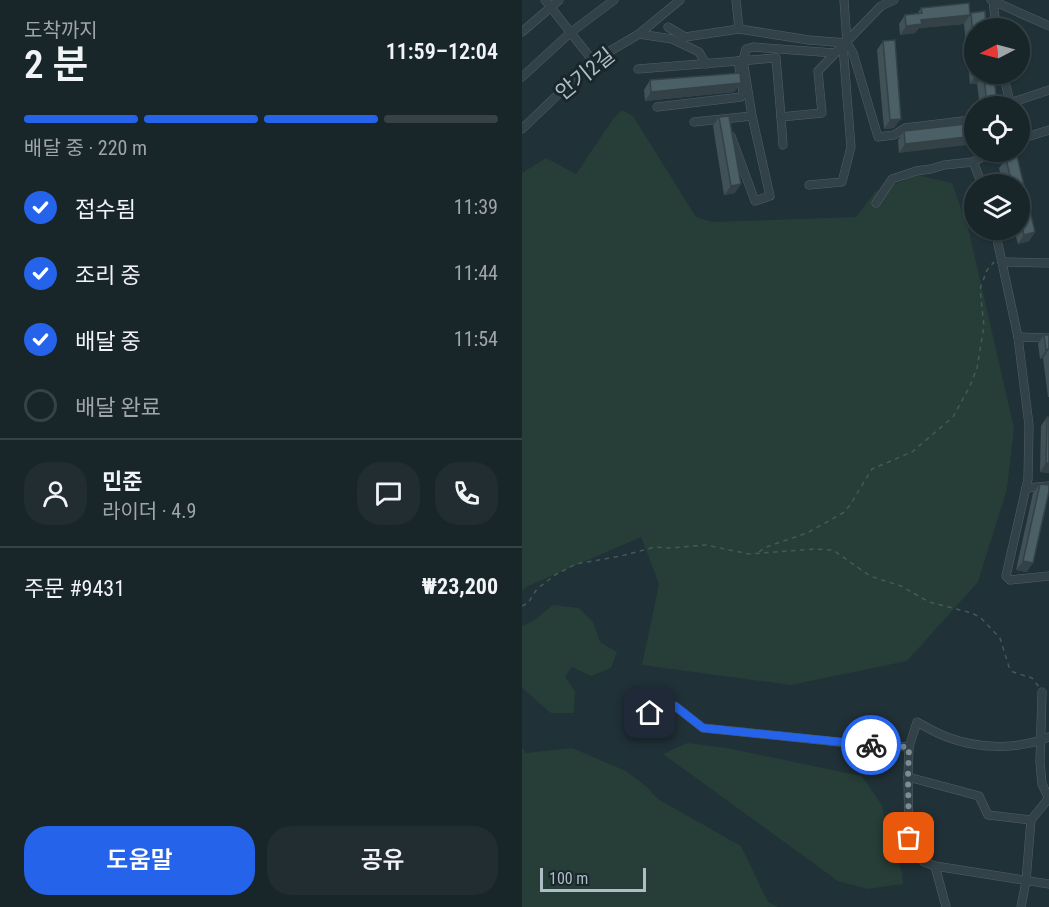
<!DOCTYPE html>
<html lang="ko">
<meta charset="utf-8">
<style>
body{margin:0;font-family:"Roboto Condensed","Noto Sans KR",sans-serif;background:#212d31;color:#f1f3f6;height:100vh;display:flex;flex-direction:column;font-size:22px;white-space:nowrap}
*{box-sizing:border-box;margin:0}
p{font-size:20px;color:#9fa5a8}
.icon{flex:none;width:33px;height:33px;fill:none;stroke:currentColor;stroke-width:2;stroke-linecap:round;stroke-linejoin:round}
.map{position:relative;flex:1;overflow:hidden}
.drawer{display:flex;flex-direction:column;background:#182529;width:522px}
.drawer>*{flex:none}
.needle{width:39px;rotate:264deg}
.tools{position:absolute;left:442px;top:18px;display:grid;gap:12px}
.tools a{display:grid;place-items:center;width:66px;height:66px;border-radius:50%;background:#182529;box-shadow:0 2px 4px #0004,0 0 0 2px #364246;font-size:30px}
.scale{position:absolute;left:18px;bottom:15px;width:106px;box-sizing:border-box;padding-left:6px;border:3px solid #aebec5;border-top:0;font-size:16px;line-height:21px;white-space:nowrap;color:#aebec5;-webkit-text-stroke:4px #19272c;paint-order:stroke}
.pin{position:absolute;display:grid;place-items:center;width:51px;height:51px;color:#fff;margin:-26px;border-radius:12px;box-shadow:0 3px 9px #0006}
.courier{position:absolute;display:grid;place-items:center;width:60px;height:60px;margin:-30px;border:4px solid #2563eb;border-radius:50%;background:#fff;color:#222;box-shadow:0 2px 8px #0007}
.overview em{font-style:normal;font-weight:600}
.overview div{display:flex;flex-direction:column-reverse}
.overview{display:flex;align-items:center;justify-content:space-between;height:102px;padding:0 24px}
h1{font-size:39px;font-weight:600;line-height:45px}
.bar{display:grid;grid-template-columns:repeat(4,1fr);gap:9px 6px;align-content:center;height:72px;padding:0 24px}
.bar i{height:8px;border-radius:4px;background:#364246}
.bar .selected{background:#2563eb}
.bar p{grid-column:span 4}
.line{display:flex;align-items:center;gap:15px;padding:0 24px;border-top:2px solid #364246}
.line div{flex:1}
.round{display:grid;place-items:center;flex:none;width:63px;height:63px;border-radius:24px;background:#212d31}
ol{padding:0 24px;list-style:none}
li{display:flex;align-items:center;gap:18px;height:66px}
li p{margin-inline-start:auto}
li .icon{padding:6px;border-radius:50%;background:#2563eb;color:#fff;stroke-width:4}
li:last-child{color:#9fa5a8}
li i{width:33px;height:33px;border:3px solid #364246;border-radius:50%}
.cta{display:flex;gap:12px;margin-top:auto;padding:12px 24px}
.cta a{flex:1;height:69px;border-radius:24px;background:#2563eb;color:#fff;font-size:24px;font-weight:600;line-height:69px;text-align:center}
.cta a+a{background:#212d31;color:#f1f3f6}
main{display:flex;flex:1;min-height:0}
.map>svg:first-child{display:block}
.green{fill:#263e37}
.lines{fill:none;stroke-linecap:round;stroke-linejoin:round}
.minor-casing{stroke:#516066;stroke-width:9}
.path{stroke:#435a56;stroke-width:1.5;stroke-dasharray:4.5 4.5;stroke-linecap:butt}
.minor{stroke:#334248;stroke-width:8}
.wall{fill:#405258}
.shaded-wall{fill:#344247}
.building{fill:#4b5f66;stroke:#344247;stroke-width:1.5}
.done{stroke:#7c8d93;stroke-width:6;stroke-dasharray:0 10.8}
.route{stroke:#2563eb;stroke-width:8}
.labels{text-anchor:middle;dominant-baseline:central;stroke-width:6;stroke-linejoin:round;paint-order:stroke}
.street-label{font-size:21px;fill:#aebec5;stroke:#19272c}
</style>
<main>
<section class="drawer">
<div class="overview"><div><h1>2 분</h1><p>도착까지</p></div><em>11:59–12:04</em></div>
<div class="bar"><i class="selected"></i><i class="selected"></i><i class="selected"></i><i></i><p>배달 중 · 220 m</p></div>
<ol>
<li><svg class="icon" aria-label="check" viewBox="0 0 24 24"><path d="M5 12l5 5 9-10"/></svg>접수됨<p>11:39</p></li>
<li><svg class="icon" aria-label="check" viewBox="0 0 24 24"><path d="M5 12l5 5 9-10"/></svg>조리 중<p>11:44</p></li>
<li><svg class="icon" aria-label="check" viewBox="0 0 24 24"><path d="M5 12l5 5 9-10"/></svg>배달 중<p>11:54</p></li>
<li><i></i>배달 완료</li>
</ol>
<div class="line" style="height:108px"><a class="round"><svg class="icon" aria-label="person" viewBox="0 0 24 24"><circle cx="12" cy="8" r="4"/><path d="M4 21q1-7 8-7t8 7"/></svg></a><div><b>민준</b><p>라이더 · 4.9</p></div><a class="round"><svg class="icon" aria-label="chat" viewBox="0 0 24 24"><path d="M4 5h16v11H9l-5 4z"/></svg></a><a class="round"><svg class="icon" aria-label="phone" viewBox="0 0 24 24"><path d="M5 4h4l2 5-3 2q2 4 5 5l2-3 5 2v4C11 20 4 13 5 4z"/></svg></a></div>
<div class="line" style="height:78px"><div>주문 #9431</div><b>₩23,200</b></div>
<div class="cta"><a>도움말</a><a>공유</a></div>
</section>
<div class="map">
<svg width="527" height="907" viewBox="0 0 527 907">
<rect width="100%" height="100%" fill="#203137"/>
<g class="green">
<path d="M100 110 111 116 174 217 190 222 334 217 353 192 395 175 430 183 446 227 492 428 485 489 456 582 385 661 269 685 120 665 137 584 119 537 4 587 0 592V173L24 158 54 174 91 119Z"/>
<path d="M31 605 57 608 71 622 78 642 95 652 89 668 69 676 50 667 43 677 53 691 52 713H29L0 688V626L11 621Z"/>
<path d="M165 743 205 748 340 776 360 805 366 833 380 872 381 884 345 889 316 881 141 754Z"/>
<path d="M0 747 4 753 50 748 104 771 125 787 136 799 219 846 246 902 256 907H0Z"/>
</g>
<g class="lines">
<g class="minor-casing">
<g id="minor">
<path d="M23 0 71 61"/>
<path d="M214 0 217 29"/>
<path d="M322 0 325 43 331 53 356 137 372 135 383 128 449 120"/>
<path d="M469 0 527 26"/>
<path d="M471 0 474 28"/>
<path d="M146 27 163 37 217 29 287 40 325 43"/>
<path d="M0 32 37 0"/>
<path d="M117 34 150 39 177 52 184 64"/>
<path d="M216 61 254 58 259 117 300 113 296 71 359 6 372 0"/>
<path d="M116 69 216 61 221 92 219 97 135 107"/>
<path d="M481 74 489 106"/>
<path d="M0 77 48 33 92 0"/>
<path d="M488 103 527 90"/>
<path d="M259 117 261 145"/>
<path d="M172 122 230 116"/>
<path d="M0 129 71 61 117 34 158 0"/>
<path d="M209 136 233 201 248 196 230 116 221 60 224 49 231 47 313 53"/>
<path d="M498 139 527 130"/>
<path d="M451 162 460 184"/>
<path d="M287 185 320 182 329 147 321 46"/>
<path d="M354 203 370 179 394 171 409 169 422 165 451 162 469 152"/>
<path d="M473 230 496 337 507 425 506 479 484 576 488 580 527 576"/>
<path d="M480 262 527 263"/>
<path d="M496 337 527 338"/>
<path d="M504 488 527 486"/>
<path d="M520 692 518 762 520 784 527 799"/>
<path d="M128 713 135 708 153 706 181 728 336 744 387 747"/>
<path d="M527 737C496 750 456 749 425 737 414 733 404 727 395 722L387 747 386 777 387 838 402 862 413 866 527 884"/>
<path d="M386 777 457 796 466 815 509 820"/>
<path d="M509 820 527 798"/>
<path d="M413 866 424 907"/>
<path d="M499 907 504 881 509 820"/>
</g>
</g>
<g class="path">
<path d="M237 552 244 547 285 533 321 513 328 505 350 469 390 452 431 417 448 386 455 368 462 326 458 289 465 270 472 262"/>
<path d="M0 606 6 603 15 589 33 575 54 564 99 556 133 547 147 548 184 545 227 554 292 549 311 550 348 576 379 586 407 602 450 613 459 618 478 638 487 667 491 672 510 678 517 687"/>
</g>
<use href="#minor" class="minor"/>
</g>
<g class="wall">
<path d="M399 8 448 13 453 28V74H468L475 106H458L455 84H448L442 24 397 28 393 33 378 35 377 24 383 15 395 14Z"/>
<path d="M361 41 372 128 362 129 355 50Z"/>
<path d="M128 80 219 83 212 92 123 101 122 90Z"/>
<path d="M197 117 213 193 202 195 191 126Z"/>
<path d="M453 123 377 153 376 140 382 131Z"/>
<path d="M495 156 513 232 507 241 496 244 492 230H498V184H481L477 168 484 159Z"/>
<path d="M522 335H527V397H526L521 358 518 359 516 344Z"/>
<path d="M525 417 527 473 518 472 519 426Z"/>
<path d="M518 484 505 572 494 570 511 493Z"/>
</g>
<g class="shaded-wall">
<path d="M448 15 442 24 397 28 393 33 378 35 384 26 399 20Z"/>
<path d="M454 75H462L455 84H448Z"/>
<path d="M219 83 212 92 123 101 129 92Z"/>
<path d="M379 119 372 128 362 129 368 120Z"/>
<path d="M453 136V144L377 153 383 144Z"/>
<path d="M219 184 213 193 202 195 209 186Z"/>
<path d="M513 232 507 241 496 244 502 235Z"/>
<path d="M527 349 521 358 518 359 524 350Z"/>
<path d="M524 463H527V473L518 472Z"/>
<path d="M501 561 511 563 505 572 494 570Z"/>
</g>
<g class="building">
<path d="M447 3 448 15 399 20 400 24 384 26 383 15 400 13 399 8Z"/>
<path d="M463 11 464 28H453V61L449 13Z"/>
<path d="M373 40 379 119 368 120 361 41Z"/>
<path d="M218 73 219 83 129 92 128 80Z"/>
<path d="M454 74H472L475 106H465L462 75H454Z"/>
<path d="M207 116 219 184 209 186 197 117Z"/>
<path d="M453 123V136L383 144 382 131Z"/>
<path d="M495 156 513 232 502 235 498 218V184H490L484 159Z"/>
<path d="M522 335H527V349L524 350Z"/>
<path d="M525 417H527V463H524Z"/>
<path d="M518 484 527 485V491L511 563 501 561Z"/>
</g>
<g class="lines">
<path class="done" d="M349 745 387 747 386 777 387 838"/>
<path class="route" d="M128 713 135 708 153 706 181 728 349 745"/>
</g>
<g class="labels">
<g class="street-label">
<text transform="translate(63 74) rotate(-39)">안기2길</text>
</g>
</g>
</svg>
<div class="tools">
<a><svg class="needle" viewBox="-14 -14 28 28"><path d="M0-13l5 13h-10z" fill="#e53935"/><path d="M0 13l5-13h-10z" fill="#9fa5a8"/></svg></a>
<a><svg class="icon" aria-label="locate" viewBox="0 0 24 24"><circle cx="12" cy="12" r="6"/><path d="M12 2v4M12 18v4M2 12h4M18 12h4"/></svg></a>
<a><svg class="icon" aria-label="layers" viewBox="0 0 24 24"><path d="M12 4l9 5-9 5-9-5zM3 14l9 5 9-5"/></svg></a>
</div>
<div class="scale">100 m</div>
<div class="pin" style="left:387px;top:838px;background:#ea580c"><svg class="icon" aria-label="bag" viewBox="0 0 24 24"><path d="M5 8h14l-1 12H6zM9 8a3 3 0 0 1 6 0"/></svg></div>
<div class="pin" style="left:128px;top:713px;background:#1f2937"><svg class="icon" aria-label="home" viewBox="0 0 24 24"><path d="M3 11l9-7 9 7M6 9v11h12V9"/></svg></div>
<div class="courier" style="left:349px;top:745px"><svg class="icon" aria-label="bike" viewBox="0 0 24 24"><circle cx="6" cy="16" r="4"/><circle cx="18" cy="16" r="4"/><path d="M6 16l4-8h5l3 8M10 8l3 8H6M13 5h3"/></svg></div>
</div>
</main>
